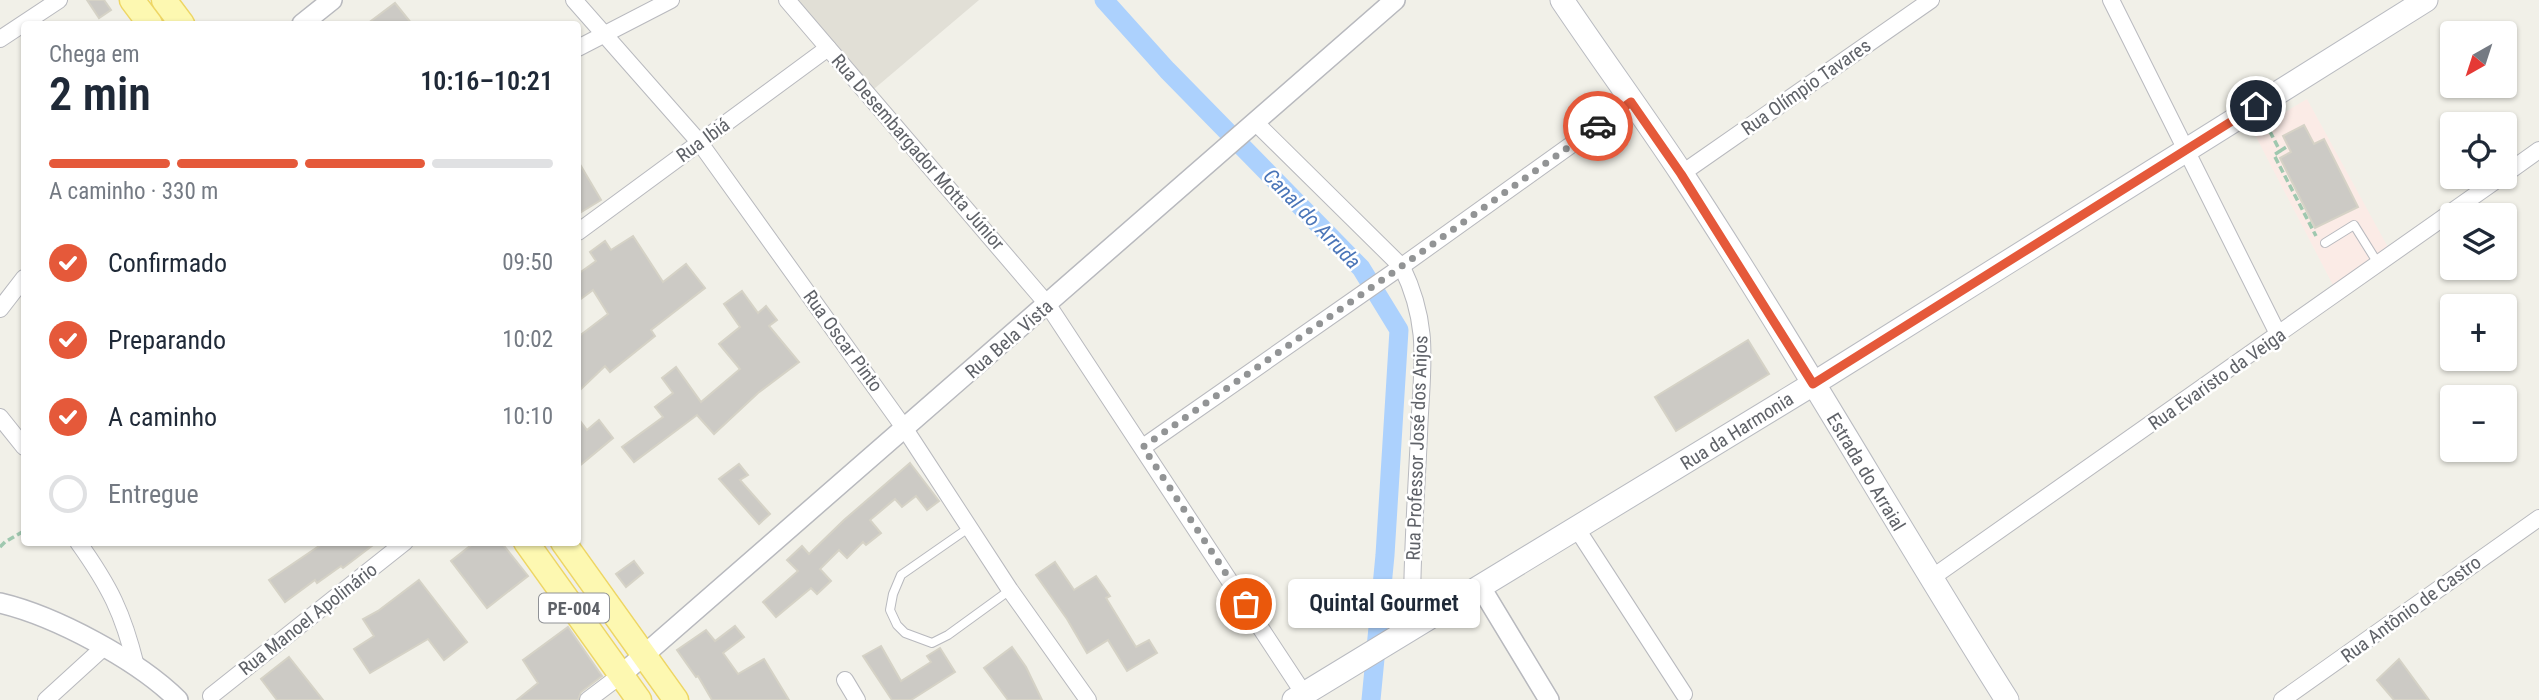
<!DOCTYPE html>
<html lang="pt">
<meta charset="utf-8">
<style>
body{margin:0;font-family:"Roboto Condensed",sans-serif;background:#f2f2f3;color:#1f2937;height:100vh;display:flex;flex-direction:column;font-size:26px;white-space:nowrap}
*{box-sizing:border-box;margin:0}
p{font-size:23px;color:#747a83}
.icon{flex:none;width:38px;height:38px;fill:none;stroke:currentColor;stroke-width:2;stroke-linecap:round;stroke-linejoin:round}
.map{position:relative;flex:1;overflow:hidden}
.details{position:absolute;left:21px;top:21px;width:560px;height:525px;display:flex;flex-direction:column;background:#fff;border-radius:7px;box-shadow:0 2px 5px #0004}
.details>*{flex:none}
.needle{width:46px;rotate:219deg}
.tools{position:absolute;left:2440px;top:21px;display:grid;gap:14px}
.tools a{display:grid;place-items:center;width:77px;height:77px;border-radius:7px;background:#fff;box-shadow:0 2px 5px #0004;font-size:35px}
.pin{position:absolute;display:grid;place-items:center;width:60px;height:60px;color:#fff;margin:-30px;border:4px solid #fff;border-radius:50%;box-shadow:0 2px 7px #0007}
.courier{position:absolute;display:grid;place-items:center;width:70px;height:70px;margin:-35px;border:5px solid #e5593a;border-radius:50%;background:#fff;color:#222;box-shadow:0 2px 9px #0007}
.bubble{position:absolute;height:49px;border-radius:7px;background:#fff;box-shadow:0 2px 5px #0004;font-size:23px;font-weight:600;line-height:49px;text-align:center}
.overview em{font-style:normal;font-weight:600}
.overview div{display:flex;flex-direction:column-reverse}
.overview{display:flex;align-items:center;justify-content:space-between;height:119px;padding:0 28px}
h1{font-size:46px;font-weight:600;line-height:52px}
.bar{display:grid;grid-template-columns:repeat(4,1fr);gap:10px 7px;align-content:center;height:84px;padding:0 28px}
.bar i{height:9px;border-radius:5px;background:#e0e1e3}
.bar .selected{background:#e5593a}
.bar p{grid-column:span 4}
ol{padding:0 28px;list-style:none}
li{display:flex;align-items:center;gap:21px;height:77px}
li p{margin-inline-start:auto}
li .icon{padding:7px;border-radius:50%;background:#e5593a;color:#fff;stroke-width:4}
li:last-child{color:#747a83}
li i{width:38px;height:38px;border:4px solid #e0e1e3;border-radius:50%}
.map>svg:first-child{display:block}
.education{fill:#e1dfd6}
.medical{fill:#fbebe6}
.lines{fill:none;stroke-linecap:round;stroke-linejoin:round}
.canal{stroke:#acd1fd;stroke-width:19}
.building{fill:#cccac5;stroke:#d5d2c6;stroke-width:2}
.service-casing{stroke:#b8b9be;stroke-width:10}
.minor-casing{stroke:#b8b9be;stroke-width:18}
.tertiary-casing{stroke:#b8b9be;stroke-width:22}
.secondary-casing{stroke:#b9bbc1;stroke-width:25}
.primary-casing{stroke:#eed664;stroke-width:27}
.path{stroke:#9fc8af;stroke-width:3.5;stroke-dasharray:7 3.5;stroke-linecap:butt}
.service{stroke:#fff;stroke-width:8}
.minor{stroke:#fff;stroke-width:16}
.tertiary{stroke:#fff;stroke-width:19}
.secondary{stroke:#fff;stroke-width:23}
.primary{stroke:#fdf8b1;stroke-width:24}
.done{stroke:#929495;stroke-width:7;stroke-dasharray:0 12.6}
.route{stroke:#e5593a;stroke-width:9}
.labels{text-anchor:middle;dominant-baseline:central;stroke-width:5;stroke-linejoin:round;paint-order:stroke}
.shield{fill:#fff;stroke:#8f9195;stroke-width:2}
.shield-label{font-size:18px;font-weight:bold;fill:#5f6268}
.street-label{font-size:19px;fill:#5f6268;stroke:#fff}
.water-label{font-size:21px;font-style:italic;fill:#4a75b8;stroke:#fff}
</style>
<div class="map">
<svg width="2539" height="700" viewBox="0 0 2539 700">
<rect width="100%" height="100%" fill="#f1f0e8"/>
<path class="education" d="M787 0H979L868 94Z"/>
<path class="medical" d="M2307 99 2390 251 2335 289 2253 131Z"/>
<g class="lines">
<path class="canal" d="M1104 0 1167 70 1361 268 1399 330 1385 555 1371 700"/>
</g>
<g class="building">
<path d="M87 0H104L111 10 99 18Z"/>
<path d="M395 3 412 24H367Z"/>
<path d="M2304 125 2314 144 2324 139 2358 207 2315 228 2280 158 2291 152 2283 136Z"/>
<path d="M578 161 601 200 578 214Z"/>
<path d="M633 236 663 282 686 264 705 288 651 330 655 336 610 372 605 366 578 392V337L608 314 593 290 578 301V274L596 261 590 252 605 241 611 250Z"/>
<path d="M742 291 758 313 766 306 777 320 769 326 799 362 758 393 714 434 697 415 634 462 622 447 663 417 655 407 673 393 662 378 676 367 701 402 740 369 719 344 740 327 724 304Z"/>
<path d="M1748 340 1769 374 1676 431 1655 397Z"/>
<path d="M578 418 587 430 599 420 613 438 578 467Z"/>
<path d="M910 463 939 501 927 510 916 496 902 507 895 499 870 520 881 533 866 545 863 542 847 558 839 550 820 569 831 581 817 594 811 588 776 617 763 602 798 571 787 560 802 546 809 554 844 520Z"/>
<path d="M739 464 748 475 740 480 770 514 759 524 719 479Z"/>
<path d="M325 542H377L343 568 341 566 317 583 315 580 285 602 269 580Z"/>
<path d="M475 542H501L528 576 487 608 451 561Z"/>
<path d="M634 561 643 573 626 587 616 574Z"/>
<path d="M1055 562 1074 590 1096 576 1110 596 1106 598 1136 647 1149 640 1157 653 1127 671 1108 640 1087 653 1067 619 1036 575Z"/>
<path d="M419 580 467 642 444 660 428 639 370 673 354 649 374 636 363 619 378 611Z"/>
<path d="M735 626 744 637 723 653 738 674 764 659 789 700H712L698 676 696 677 677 650 706 630 715 641Z"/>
<path d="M568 627 602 676 581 692 578 700H517L538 683 523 660Z"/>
<path d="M881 646 901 681 931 662 927 656 940 648 955 672 911 700H892L863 656Z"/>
<path d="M1012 647 1026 667 1042 700H1008L984 668Z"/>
<path d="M289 657 323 700H277L261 679Z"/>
<path d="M2399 659 2429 700H2394L2377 680Z"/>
</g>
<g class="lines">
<g class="service-casing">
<g id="service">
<path d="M2325 243 2354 225 2379 265"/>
<path d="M970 527 901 575 893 594 890 610 897 625 905 633 932 643 948 635 1010 590"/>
</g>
</g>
<g class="minor-casing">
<g id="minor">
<path d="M574 0 700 143 905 429 1010 590 1088 700"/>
<path d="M787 0 1048 305 1304 694"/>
<path d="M2111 0 2279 336"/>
<path d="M0 39 59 0"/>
<path d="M578 48 671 0"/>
<path d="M1255 122 1402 267C1432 329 1421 370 1419 435 1416 500 1411 564 1412 629"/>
<path d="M1681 174 1931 0"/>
<path d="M2504 175 2539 150"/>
<path d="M578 232 828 48"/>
<path d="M0 309 24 278"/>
<path d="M0 417 24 447"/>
<path d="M1143 447 1395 271 1631 102"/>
<path d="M1577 529 1684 694"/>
<path d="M78 542C110 587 123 613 136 666"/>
<path d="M1930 579 2501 177"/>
<path d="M845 680 857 700"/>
<path d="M211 696 405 542"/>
<path d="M46 700 103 648"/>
<path d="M588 700 621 675"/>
<path d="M2282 700 2539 518"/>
</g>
</g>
<g class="tertiary-casing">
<g id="tertiary">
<path d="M302 24 332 0"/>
<path d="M1480 586 1549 700"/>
<path d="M0 603C55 616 138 660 178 700"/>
<path d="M621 675 1395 0"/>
</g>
</g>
<g class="secondary-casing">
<g id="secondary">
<path d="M1562 0C1601 58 1643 115 1682 174 1795 346 1897 526 2007 700"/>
<path d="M1294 700 1813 384 2426 0"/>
</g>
</g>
<g class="primary-casing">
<g id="primary">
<path d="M132 0 150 24"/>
<path d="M164 0 182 24"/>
<path d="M526 542 639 700"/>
<path d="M563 542 676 700"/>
</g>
</g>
<g class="path">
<path d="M2265 122 2280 151 2274 155 2316 236"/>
<path d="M2280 151 2288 146"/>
<path d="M0 547 5 542 24 531"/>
</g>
<use href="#service" class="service"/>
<use href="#minor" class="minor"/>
<use href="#tertiary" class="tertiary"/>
<use href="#secondary" class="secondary"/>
<use href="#primary" class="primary"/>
</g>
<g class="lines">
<path class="done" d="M1246 604 1143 447 1395 271 1598 126"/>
<path class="route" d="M1598 126 1631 102 1681 174 1813 384 2256 106"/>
</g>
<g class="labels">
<rect class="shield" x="539" y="593.5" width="70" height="29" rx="5"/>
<g class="shield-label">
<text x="574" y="608">PE-004</text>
</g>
<g class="street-label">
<text transform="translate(1806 87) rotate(-35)">Rua Olímpio Tavares</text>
<text transform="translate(703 140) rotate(-36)">Rua Ibiá</text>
<text transform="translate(918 152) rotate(49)">Rua Desembargador Motta Júnior</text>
<text transform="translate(1009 339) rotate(-41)">Rua Bela Vista</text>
<text transform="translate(843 341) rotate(54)">Rua Oscar Pinto</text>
<text transform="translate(2217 379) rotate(-35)">Rua Evaristo da Veiga</text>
<text transform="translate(1737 431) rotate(-32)">Rua da Harmonia</text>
<text transform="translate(1417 448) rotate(-88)">Rua Professor José dos Anjos</text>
<text transform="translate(1866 472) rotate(59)">Estrada do Arraial</text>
<text transform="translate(2411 609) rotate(-36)">Rua Antônio de Castro</text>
<text transform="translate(308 619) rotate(-38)">Rua Manoel Apolinário</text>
</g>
<g class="water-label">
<text transform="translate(1312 219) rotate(46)">Canal do Arruda</text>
</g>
</g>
</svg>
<div class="tools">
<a><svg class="needle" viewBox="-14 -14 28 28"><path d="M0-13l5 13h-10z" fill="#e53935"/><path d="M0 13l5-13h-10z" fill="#747a83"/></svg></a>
<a><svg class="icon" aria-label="locate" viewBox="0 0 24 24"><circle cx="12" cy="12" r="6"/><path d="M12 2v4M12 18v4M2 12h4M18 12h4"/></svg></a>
<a><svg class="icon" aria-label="layers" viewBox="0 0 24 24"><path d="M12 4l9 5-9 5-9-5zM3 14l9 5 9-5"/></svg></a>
<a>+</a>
<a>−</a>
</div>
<div class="pin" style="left:1246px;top:604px;background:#ea580c"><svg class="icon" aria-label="bag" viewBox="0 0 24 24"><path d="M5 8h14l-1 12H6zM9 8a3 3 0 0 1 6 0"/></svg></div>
<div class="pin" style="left:2256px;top:106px;background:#1f2937"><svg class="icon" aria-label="home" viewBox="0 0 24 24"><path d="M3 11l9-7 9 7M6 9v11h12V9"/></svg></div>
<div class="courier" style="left:1598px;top:126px"><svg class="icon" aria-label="car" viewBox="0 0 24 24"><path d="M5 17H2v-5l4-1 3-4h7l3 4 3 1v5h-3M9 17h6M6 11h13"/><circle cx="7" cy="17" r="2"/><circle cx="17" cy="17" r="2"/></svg></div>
<div class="bubble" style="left:1288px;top:579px;width:192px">Quintal Gourmet</div>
<section class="details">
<div class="overview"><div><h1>2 min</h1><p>Chega em</p></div><em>10:16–10:21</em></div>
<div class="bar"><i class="selected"></i><i class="selected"></i><i class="selected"></i><i></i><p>A caminho · 330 m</p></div>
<ol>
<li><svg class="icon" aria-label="check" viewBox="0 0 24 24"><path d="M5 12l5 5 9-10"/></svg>Confirmado<p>09:50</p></li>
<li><svg class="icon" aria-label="check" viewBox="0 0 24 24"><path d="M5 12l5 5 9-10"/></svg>Preparando<p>10:02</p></li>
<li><svg class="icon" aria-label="check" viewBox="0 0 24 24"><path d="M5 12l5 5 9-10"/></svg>A caminho<p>10:10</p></li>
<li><i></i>Entregue</li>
</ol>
</section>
</div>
